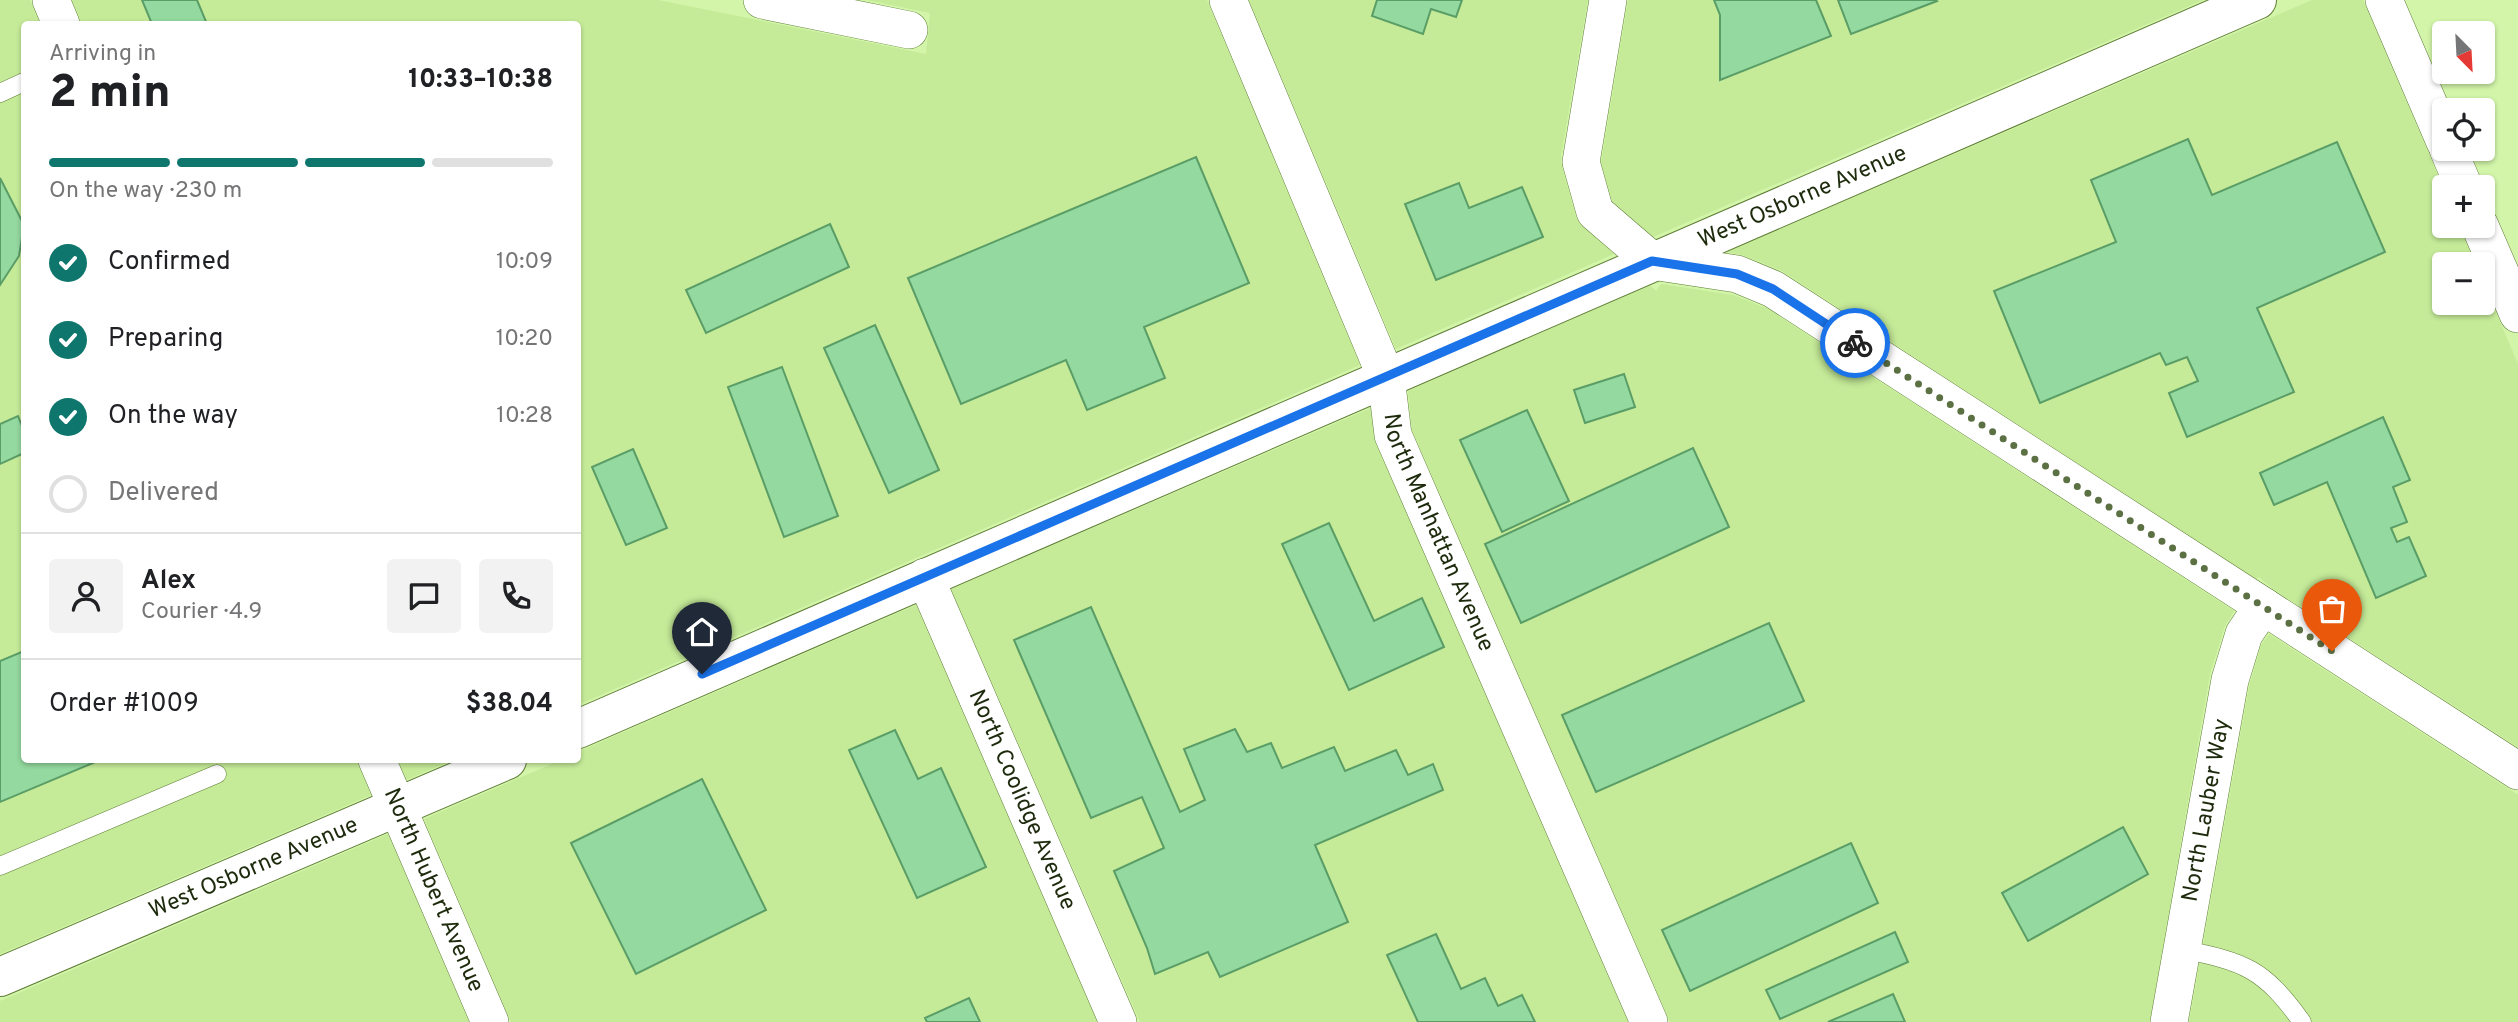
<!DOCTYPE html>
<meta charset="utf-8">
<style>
body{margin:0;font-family:Overpass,sans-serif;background:#f2f2f2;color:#202124;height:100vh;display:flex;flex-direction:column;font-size:26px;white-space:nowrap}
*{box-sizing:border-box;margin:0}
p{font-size:23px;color:#757577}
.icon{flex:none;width:38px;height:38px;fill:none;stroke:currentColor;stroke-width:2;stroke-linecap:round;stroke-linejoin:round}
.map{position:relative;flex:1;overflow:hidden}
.sheet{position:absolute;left:21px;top:21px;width:560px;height:742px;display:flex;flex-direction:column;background:#fff;border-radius:7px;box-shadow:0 2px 5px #0004}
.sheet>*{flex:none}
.needle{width:46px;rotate:156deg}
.buttons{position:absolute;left:2432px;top:21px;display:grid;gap:14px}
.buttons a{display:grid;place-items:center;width:63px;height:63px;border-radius:7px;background:#fff;box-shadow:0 2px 5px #0004;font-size:35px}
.pin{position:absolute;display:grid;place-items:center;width:60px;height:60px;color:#fff;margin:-72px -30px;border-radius:50% 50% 50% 0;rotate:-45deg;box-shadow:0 0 7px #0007}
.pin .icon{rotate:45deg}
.courier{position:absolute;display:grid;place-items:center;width:70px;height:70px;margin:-35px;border:5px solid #1a73e8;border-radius:50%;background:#fff;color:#222;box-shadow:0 2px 9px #0007}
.headline em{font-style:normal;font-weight:800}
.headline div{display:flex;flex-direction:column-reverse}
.headline{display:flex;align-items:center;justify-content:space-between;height:119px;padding:0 28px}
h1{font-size:46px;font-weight:800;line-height:52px}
.bar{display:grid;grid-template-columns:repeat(4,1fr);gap:10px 7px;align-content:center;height:84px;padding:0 28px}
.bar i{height:9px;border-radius:5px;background:#e0e0e0}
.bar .current{background:#0f766e}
.bar p{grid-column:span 4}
.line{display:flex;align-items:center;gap:18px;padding:0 28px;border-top:2px solid #e0e0e0}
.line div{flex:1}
.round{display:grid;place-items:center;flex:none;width:74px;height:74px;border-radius:7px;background:#f2f2f2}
ol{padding:0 28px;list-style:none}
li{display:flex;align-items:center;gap:21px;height:77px}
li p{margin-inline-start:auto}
li .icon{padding:7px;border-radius:50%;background:#0f766e;color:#fff;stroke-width:4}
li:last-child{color:#757577}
li i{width:38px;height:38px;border:4px solid #e0e0e0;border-radius:50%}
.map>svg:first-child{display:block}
.built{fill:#c5eb98}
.building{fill:#94d99f;stroke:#5a9d66;stroke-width:2}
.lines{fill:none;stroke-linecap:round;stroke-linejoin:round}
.lane-casing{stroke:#5e7d35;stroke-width:19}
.street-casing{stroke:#5e7d35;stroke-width:38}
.secondary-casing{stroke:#5e7d35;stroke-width:40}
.lane{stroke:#fff;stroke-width:18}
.street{stroke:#fff;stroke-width:37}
.secondary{stroke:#fff;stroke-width:38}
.done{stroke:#5c7143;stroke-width:7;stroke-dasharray:0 12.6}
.route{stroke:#1a73e8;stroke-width:9}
.labels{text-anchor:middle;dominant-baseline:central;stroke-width:6;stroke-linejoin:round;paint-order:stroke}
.street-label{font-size:23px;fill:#1d2a0c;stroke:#d2f5a9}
</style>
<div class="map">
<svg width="2518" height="1022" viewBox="0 0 2518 1022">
<rect width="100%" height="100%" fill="#d2f5a9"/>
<g class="built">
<path d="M0 0H30L40 24H24V760H356L371 795 0 954Z"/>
<path d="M72 0H658L926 54 930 13 867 0H1207L1360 365 578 705V24H82Z"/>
<path d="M1249 0H1588L1561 156 1562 167 1576 217 1584 228 1614 254 1396 349Z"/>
<path d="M1628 0H2203L1653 237 1612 201 1601 163Z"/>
<path d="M2312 0H2363L2445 192V226H2459L2476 264H2445V303H2483V282L2518 364V747L2273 589 2259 577 2256 579 1782 271 1743 255 1727 252Z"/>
<path d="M1661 284 1733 295 1766 308 2234 611 2225 626 2210 674 2150 1022H1670L1412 430 1408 391 1650 285 1656 291Z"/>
<path d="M1371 408 1376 443 1628 1022H1140L951 589Z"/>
<path d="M916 605 1098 1022H511L424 819 561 760H578V752Z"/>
<path d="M2269 634 2518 795V1022H2189L2249 687 2261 645Z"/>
<path d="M398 760H453L406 780Z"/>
<path d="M388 834 469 1022H0V1001Z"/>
</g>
<g class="building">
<path d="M142 0H197L207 24H152Z"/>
<path d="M1377 0H1462L1456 17 1431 9 1423 34 1372 16Z"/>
<path d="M1714 0H1816L1831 36 1720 80V15Z"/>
<path d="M1838 0H1936L1937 1 1851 34Z"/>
<path d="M2188 139 2212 195 2337 142 2385 252 2257 308 2294 392 2187 437 2169 393 2198 381 2187 357 2166 365 2160 353 2040 403 1994 291 2116 242 2091 180Z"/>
<path d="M1196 157 1249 283 1144 327 1165 378 1087 410 1066 360 961 404 908 278Z"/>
<path d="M0 178 24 225 19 256 0 285Z"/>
<path d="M1459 183 1469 208 1522 187 1543 237 1436 280 1405 204Z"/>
<path d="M830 224 849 267 706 333 686 290Z"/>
<path d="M875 325 939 470 889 493 824 348Z"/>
<path d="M782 367 838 516 784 537 728 387Z"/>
<path d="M1624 374 1635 407 1585 423 1574 390Z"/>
<path d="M1527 410 1569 501 1502 532 1460 440Z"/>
<path d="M18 416 24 431V453L0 464V424Z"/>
<path d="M2383 417 2410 480 2393 487 2407 522 2391 528 2397 542 2409 537 2426 576 2376 598 2327 482 2274 505 2260 473Z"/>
<path d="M1693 448 1729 527 1521 623 1485 544Z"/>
<path d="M633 449 667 528 626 545 592 467Z"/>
<path d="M1329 523 1374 621 1422 598 1444 647 1349 690 1282 544Z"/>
<path d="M1091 607 1180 812 1205 800 1184 749 1235 729 1247 752 1271 743 1282 768 1334 747 1345 771 1396 750 1408 775 1433 764 1443 790 1315 845 1348 922 1220 977 1208 952 1155 974 1147 948 1114 871 1164 848 1142 797 1091 818 1014 640Z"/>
<path d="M1769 623 1804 701 1596 792 1562 715Z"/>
<path d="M24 651V760H100L0 802V661Z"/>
<path d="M895 730 918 779 941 768 986 867 917 898 849 750Z"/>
<path d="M702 779 766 910 636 974 571 843Z"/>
<path d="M2123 827 2148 874 2028 941 2002 893Z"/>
<path d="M1851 843 1878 903 1690 991 1662 930Z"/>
<path d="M1895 932 1908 962 1780 1019 1766 990Z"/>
<path d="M1436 934 1461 989 1485 978 1498 1006 1522 995 1535 1022H1418L1387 955Z"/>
<path d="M1893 994 1905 1022H1828Z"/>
<path d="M969 998 980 1022H927L925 1018Z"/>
</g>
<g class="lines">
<g class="lane-casing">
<g id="lane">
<path d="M0 93 24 82"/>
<path d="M0 866 217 774"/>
<path d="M2181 949C2245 962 2263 968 2302 1022"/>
</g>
</g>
<g class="street-casing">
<g id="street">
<path d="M51 0 61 24"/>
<path d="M762 0 909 30"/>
<path id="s1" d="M1228 0 1386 377 1393 435 1649 1022"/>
<path d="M1608 0 1581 162 1595 212 1652 261 1737 274 1773 289 2518 771"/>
<path d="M2384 0 2445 142"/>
<path d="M2448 149 2464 187"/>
<path d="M2480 226 2518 314"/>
<path id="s2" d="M925 577 1118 1022"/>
<path id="s3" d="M377 760 490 1022"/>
<path id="s4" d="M2169 1022 2230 680 2244 634 2263 606"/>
</g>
</g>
<g class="secondary-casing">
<g id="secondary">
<path id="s5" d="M578 729 2257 0"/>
<path id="s6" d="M0 977 507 760"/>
</g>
</g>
<use href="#lane" class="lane"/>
<use href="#street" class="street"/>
<use href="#secondary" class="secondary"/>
</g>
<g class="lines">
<path class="done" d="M1855 343 2332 651"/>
<path class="route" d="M702 674 1652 261 1737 274 1773 289 1855 343"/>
</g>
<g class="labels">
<g class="street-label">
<text stroke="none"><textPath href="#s5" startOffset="1335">West Osborne Avenue</textPath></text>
<text stroke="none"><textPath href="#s1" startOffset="574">North Manhattan Avenue</textPath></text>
<text stroke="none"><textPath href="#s2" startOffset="243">North Coolidge Avenue</textPath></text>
<text stroke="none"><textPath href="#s4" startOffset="215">North Lauber Way</textPath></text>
<text stroke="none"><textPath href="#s6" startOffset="276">West Osborne Avenue</textPath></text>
<text stroke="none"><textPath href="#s3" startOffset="142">North Hubert Avenue</textPath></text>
</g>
</g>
</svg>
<div class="buttons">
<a><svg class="needle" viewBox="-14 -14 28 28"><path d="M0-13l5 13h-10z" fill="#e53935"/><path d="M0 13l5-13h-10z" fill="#757577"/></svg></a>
<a><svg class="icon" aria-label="locate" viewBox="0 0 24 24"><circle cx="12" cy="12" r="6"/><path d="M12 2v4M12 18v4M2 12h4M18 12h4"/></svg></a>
<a>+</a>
<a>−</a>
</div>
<div class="pin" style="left:2332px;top:651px;background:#ea580c"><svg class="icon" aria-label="bag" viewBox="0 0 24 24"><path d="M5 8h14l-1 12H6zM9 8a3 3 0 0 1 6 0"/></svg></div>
<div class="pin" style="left:702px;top:674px;background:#1f2937"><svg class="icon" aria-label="home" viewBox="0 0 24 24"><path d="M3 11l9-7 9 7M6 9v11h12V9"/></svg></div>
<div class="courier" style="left:1855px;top:343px"><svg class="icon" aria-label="bike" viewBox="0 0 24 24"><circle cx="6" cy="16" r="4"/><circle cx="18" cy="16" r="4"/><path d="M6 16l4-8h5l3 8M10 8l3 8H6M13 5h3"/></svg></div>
<section class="sheet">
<div class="headline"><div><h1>2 min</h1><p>Arriving in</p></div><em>10:33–10:38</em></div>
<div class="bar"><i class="current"></i><i class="current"></i><i class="current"></i><i></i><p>On the way · 230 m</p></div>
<ol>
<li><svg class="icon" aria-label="check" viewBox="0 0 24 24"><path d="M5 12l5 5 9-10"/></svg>Confirmed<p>10:09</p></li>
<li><svg class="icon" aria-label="check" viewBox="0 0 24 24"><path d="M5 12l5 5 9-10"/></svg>Preparing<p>10:20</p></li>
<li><svg class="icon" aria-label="check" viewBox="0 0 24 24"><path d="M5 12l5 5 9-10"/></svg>On the way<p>10:28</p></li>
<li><i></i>Delivered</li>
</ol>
<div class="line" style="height:126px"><a class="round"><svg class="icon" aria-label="person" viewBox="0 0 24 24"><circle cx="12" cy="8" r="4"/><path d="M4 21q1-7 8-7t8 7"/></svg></a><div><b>Alex</b><p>Courier · 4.9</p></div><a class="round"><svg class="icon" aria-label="chat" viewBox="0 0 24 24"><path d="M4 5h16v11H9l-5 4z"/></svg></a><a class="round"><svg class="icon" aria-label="phone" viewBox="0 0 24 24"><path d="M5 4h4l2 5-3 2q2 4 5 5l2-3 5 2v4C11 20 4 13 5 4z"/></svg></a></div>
<div class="line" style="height:91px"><div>Order #1009</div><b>$38.04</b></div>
</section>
</div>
